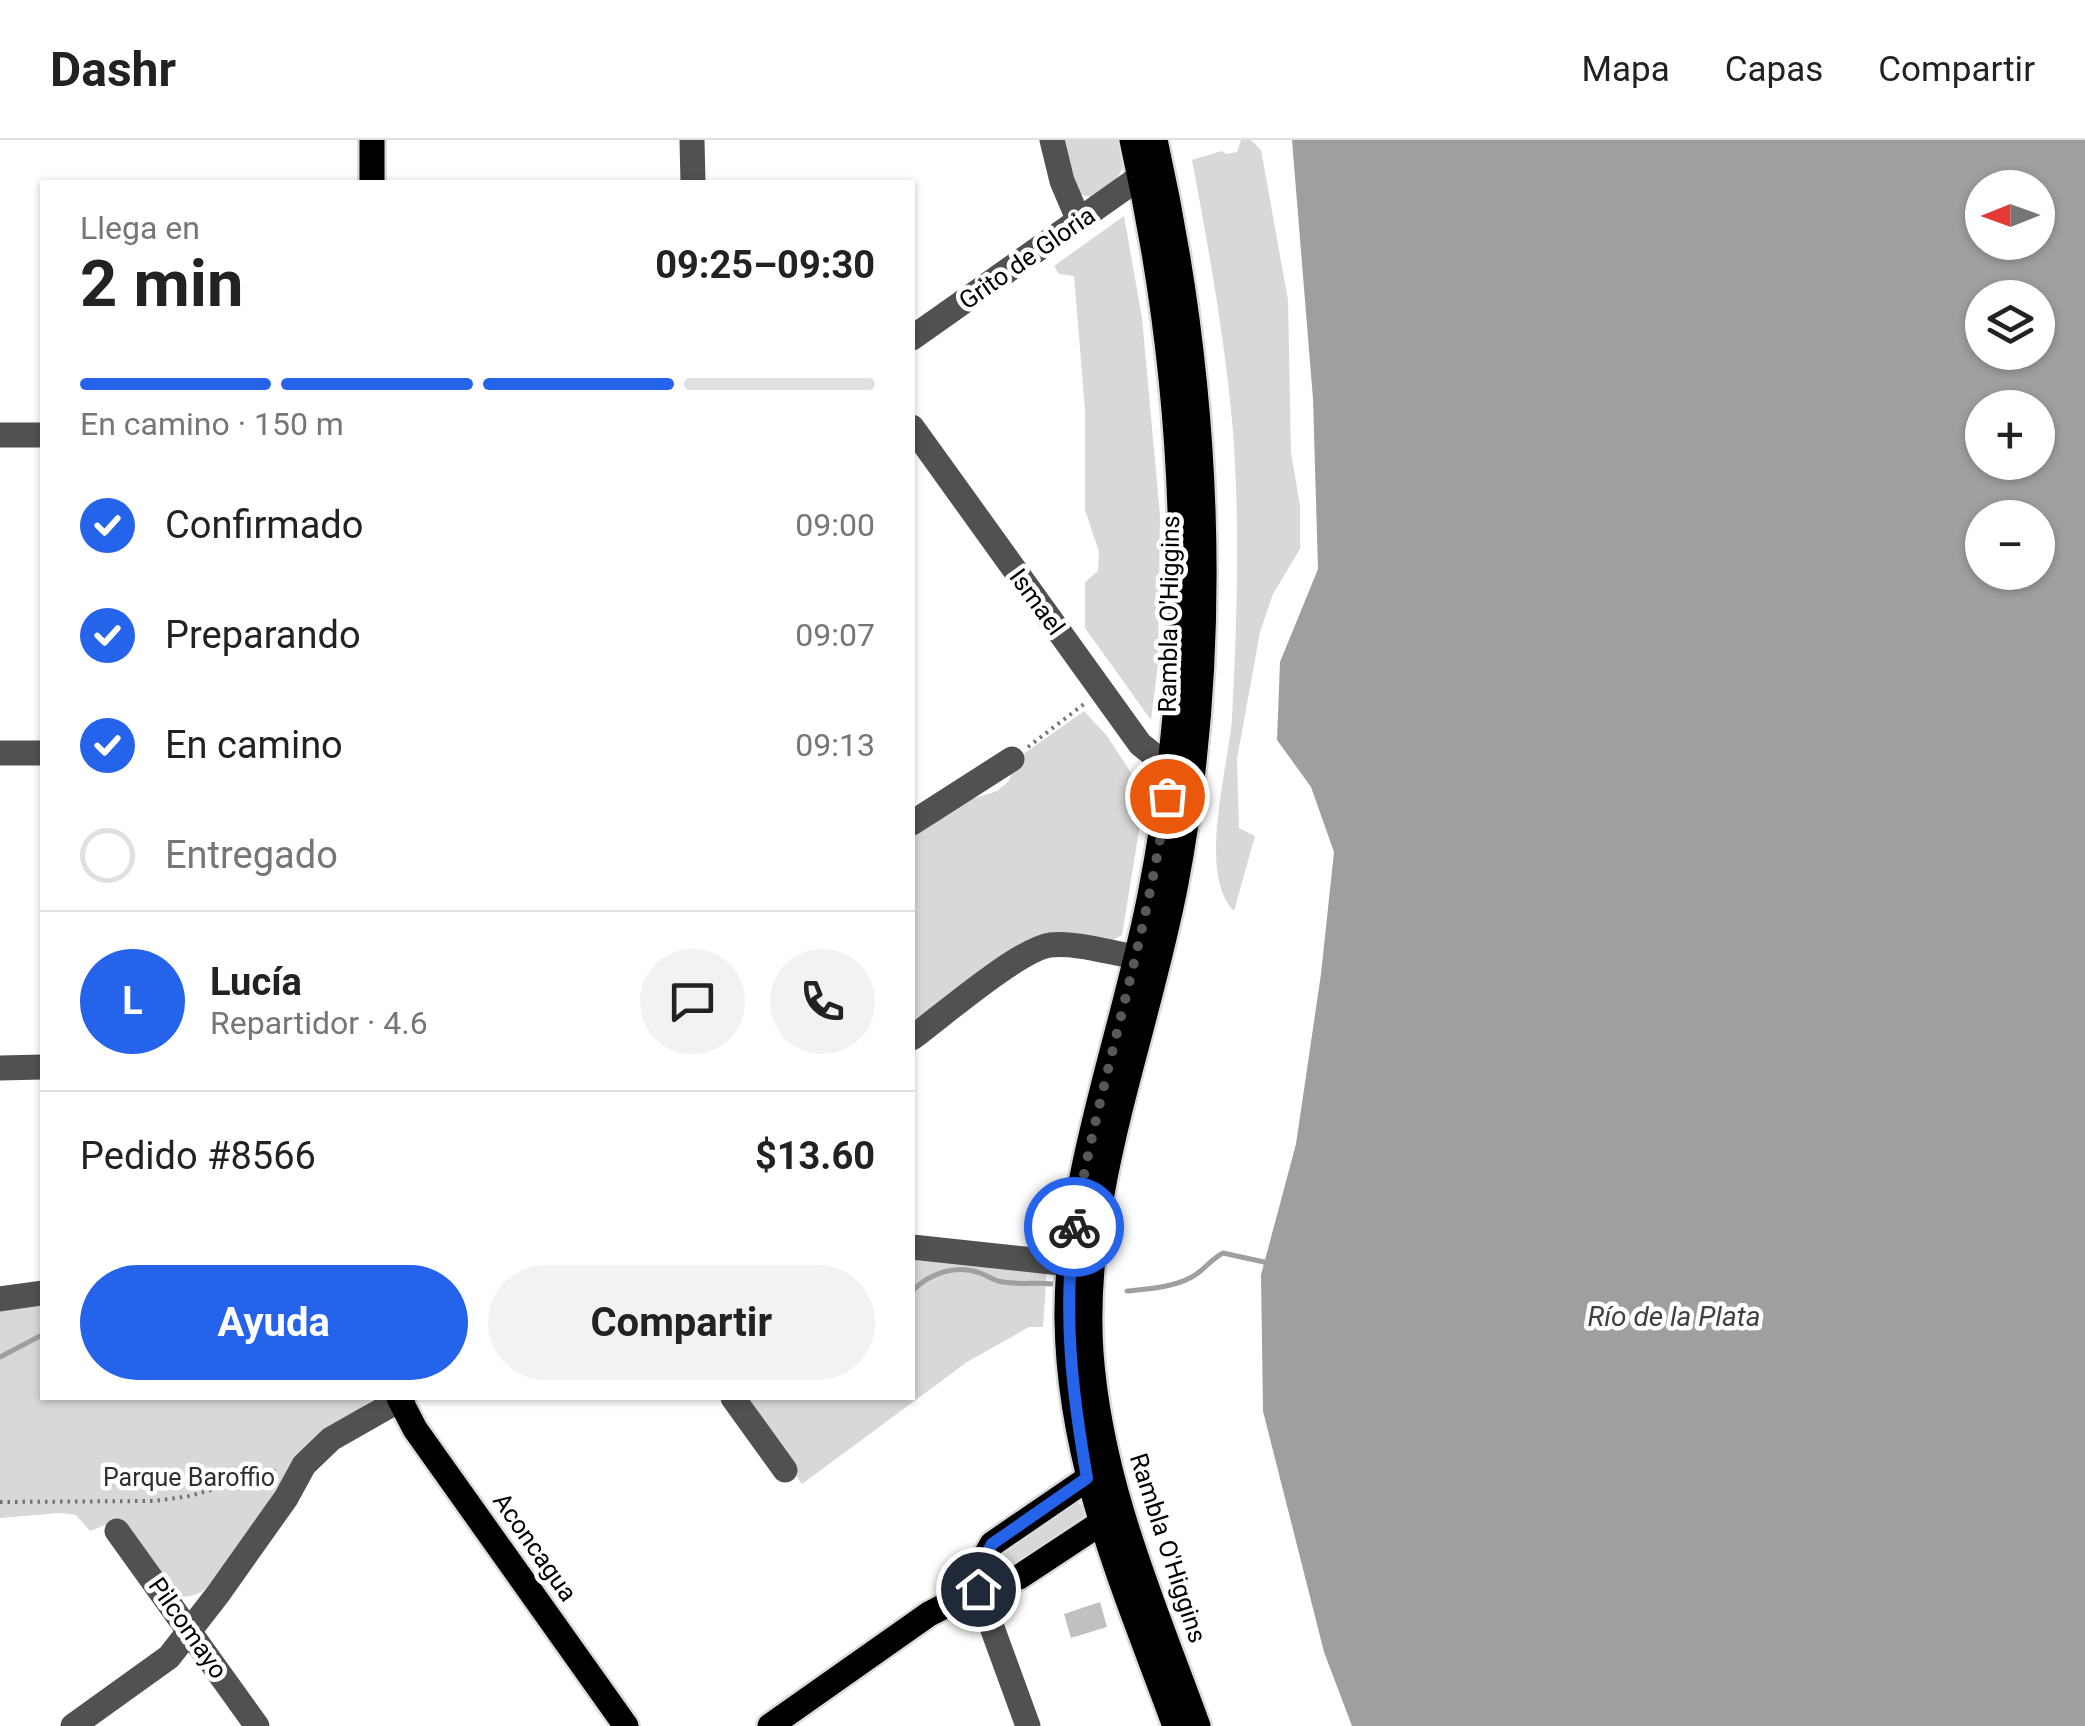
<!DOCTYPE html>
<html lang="es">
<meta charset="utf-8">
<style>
body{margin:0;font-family:Roboto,sans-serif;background:#f2f2f2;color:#222;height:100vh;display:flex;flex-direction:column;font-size:38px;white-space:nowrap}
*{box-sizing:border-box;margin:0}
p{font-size:32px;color:#767676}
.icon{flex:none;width:55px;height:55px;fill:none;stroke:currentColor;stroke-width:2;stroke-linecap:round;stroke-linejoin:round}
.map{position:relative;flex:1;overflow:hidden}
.side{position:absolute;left:40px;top:40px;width:875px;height:1220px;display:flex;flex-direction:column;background:#fff;border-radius:0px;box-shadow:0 2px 8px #0004}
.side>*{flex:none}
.needle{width:65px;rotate:269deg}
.tools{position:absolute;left:1965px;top:30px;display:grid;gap:20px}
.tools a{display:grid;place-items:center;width:90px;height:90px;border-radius:50%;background:#fff;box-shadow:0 2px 8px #0004;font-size:50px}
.pin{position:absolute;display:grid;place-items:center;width:85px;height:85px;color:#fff;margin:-42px;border:5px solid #fff;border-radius:50%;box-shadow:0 2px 10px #0007}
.courier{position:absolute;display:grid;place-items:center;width:100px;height:100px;margin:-50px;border:8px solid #2563eb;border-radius:50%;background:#fff;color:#222;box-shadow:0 2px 12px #0007}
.summary em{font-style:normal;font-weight:700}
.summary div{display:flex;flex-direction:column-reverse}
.summary{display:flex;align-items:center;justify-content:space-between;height:170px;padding:0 40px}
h1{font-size:65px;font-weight:700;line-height:75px}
.bar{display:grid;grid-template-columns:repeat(4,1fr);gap:15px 10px;align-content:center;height:120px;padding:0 40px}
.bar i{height:12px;border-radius:8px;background:#e0e0e0}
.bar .current{background:#2563eb}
.bar p{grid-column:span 4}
.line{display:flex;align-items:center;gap:25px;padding:0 40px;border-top:2px solid #e0e0e0}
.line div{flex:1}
.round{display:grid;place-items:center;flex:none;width:105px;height:105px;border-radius:52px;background:#f2f2f2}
ol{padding:0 40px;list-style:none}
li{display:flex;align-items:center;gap:30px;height:110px}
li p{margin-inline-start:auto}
li .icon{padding:10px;border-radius:50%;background:#2563eb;color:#fff;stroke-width:4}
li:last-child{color:#767676}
li i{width:55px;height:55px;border:5px solid #e0e0e0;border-radius:50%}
.cta{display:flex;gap:20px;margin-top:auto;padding:20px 40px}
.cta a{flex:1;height:115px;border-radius:60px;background:#2563eb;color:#fff;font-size:40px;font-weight:700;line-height:115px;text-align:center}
.cta a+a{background:#f2f2f2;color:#222}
header{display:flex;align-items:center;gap:60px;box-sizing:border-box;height:140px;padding:0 50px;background:#fff;border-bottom:2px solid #e0e0e0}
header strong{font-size:48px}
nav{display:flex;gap:55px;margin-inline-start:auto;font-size:35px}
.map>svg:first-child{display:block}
.green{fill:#d8d8d8}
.water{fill:#9f9f9f;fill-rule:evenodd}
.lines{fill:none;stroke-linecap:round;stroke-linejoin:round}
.stream{stroke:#9f9f9f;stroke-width:5}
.building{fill:#c0c0c0}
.major-casing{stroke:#dbdbdb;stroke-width:30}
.path{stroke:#737373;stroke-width:4;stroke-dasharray:2.5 5;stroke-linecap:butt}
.minor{stroke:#515151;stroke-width:25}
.major{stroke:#000;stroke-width:25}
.done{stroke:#595959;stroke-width:10;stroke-dasharray:0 18}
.route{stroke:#2563eb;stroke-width:12}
.labels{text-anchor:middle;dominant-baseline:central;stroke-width:9;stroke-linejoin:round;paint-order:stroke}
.street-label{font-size:25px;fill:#000;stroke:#fff}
.park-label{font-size:25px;fill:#2f2f2f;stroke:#fff}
.water-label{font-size:28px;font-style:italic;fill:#404040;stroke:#fff}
</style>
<header>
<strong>Dashr</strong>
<nav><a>Mapa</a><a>Capas</a><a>Compartir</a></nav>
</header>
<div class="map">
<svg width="2085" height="1586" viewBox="0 0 2085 1586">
<rect width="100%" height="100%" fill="#fff"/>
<g class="green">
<path d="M1061 0H1122C1127 36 1120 38 1091 57L1078 54Z"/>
<path d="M1241 0H1251L1261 10 1288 160 1291 312 1300 366V409L1273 454 1260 492 1237 619 1239 688 1255 696 1234 771C1197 734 1228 629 1232 579 1237 484 1240 386 1233 291 1225 199 1209 110 1192 20L1222 11 1226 14 1237 12Z"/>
<path d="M1124 76 1142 178 1160 375 1158 524 1151 580 1085 488V442L1098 431 1099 412 1085 370V270L1074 136 1059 134 1054 126Z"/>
<path d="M1084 571 1107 596 1145 654 1122 795 1107 803 1043 796 913 882V689L959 663 997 651 1009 641 1015 620Z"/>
<path d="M913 1114 1047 1129 1043 1187H1029L967 1222 802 1344 739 1258H912Z"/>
<path d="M42 1162V1258H375L314 1300 295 1319 257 1380 208 1447C199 1455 187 1459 175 1455L121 1379 90 1391 76 1375 60 1373 0 1378V1169Z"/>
<path d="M1074 1360 1085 1368 1083 1383 1005 1431 997 1424 995 1413Z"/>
</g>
<path class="water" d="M1292 0H2085V1586H1352L1324 1512 1263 1271 1261 1135 1296 1004 1321 834 1334 712 1311 647 1277 600 1280 522 1318 429 1313 259ZM1982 48H2038V102H1982ZM1982 158H2038V212H1982ZM1982 268H2038V322H1982ZM1982 378H2038V432H1982Z"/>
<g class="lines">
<g class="stream">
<path d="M912 1151C930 1133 956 1124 980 1133 989 1136 994 1141 1003 1142 1020 1145 1035 1142 1052 1144"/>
<path d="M1127 1151C1149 1149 1180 1147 1198 1133 1207 1126 1212 1119 1223 1113L1264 1122"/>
<path d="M0 1217 42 1195"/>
</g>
</g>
<path class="building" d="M1100 1462 1107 1487 1071 1498 1064 1474Z"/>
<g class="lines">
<g class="major-casing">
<g id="major">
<path d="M372 0V42"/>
<path d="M1132 0C1187 245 1199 503 1151 750 1125 889 1065 1039 1067 1180 1069 1326 1126 1452 1175 1586"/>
<path d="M1155 0C1209 241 1222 499 1176 743 1147 896 1080 1056 1091 1213 1101 1346 1153 1462 1198 1586"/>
<path d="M399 1258 415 1289 626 1586"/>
<path d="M978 1449 982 1422 992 1404 1087 1339"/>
<path d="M770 1586 929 1474 978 1449 1019 1437 1113 1375"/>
</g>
</g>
<g class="path">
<path d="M1028 607 1084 564"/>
<path d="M0 1362 154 1361 190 1356 276 1331"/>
</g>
<g class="minor">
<path d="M692 0 693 42"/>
<path d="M1052 0 1062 41 1079 81"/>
<path d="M912 198 1140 37"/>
<path d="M912 287 1140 604 1171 629"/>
<path d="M0 295H42"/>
<path d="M0 613H42"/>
<path d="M912 683 1012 619"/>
<path d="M912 898C942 876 1018 810 1050 805 1077 802 1110 813 1137 817"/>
<path d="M0 928 42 927"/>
<path d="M912 1107 1070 1124"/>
<path d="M0 1159 42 1153"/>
<path d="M733 1258 785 1330"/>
<path d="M117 1391 257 1586"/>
<path d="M978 1449 1028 1586"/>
<path d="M73 1586 169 1517 218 1454 286 1358 304 1325 331 1299 403 1258"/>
</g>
<use href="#major" class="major"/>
</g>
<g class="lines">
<path class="done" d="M1074 1087C1099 942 1146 803 1167 656"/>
<path class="route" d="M978 1449 982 1422 992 1404 1087 1338C1072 1252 1063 1176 1074 1087"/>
</g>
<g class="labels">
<g class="street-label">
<text transform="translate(1027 118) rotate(-35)">Grito de Gloria</text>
<text transform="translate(1037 462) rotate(54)">Ismael</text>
<text transform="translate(1169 474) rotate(-89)">Rambla O'Higgins</text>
<text transform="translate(535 1407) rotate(55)">Aconcagua</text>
<text transform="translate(1168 1408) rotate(72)">Rambla O'Higgins</text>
<text transform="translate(188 1488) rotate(55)">Pilcomayo</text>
</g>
<g class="park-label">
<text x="189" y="1337">Parque Baroffio</text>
</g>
<g class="water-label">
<text x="1674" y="1176">Río de la Plata</text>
</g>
</g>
</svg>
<div class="tools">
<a><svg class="needle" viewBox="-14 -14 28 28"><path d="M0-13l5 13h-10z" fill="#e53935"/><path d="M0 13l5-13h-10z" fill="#767676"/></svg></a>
<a><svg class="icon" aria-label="layers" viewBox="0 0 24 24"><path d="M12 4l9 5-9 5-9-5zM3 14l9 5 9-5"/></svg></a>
<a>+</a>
<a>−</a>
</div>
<div class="pin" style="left:1167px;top:656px;background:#ea580c"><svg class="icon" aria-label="bag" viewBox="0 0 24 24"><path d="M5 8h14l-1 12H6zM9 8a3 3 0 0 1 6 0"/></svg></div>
<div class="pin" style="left:978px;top:1449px;background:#1f2937"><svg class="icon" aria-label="home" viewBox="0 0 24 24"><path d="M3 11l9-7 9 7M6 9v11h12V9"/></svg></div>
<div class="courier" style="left:1074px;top:1087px"><svg class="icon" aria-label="bike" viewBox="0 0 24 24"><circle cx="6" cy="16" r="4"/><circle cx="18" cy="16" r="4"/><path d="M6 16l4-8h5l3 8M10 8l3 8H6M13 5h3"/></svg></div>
<section class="side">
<div class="summary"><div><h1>2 min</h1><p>Llega en</p></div><em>09:25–09:30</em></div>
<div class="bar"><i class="current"></i><i class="current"></i><i class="current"></i><i></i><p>En camino · 150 m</p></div>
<ol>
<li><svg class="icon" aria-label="check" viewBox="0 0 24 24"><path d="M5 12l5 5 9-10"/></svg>Confirmado<p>09:00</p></li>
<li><svg class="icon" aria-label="check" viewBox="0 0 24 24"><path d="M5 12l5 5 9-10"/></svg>Preparando<p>09:07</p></li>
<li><svg class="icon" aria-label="check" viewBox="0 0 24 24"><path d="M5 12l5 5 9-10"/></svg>En camino<p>09:13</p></li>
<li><i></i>Entregado</li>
</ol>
<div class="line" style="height:180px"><b class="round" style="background:#2563eb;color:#fff">L</b><div><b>Lucía</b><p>Repartidor · 4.6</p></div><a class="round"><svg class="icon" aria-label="chat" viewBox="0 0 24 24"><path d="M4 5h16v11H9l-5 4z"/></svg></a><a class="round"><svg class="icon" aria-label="phone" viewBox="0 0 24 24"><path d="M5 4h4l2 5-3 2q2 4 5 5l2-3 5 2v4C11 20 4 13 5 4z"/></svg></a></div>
<div class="line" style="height:130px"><div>Pedido #8566</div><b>$13.60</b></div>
<div class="cta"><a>Ayuda</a><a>Compartir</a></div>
</section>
</div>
